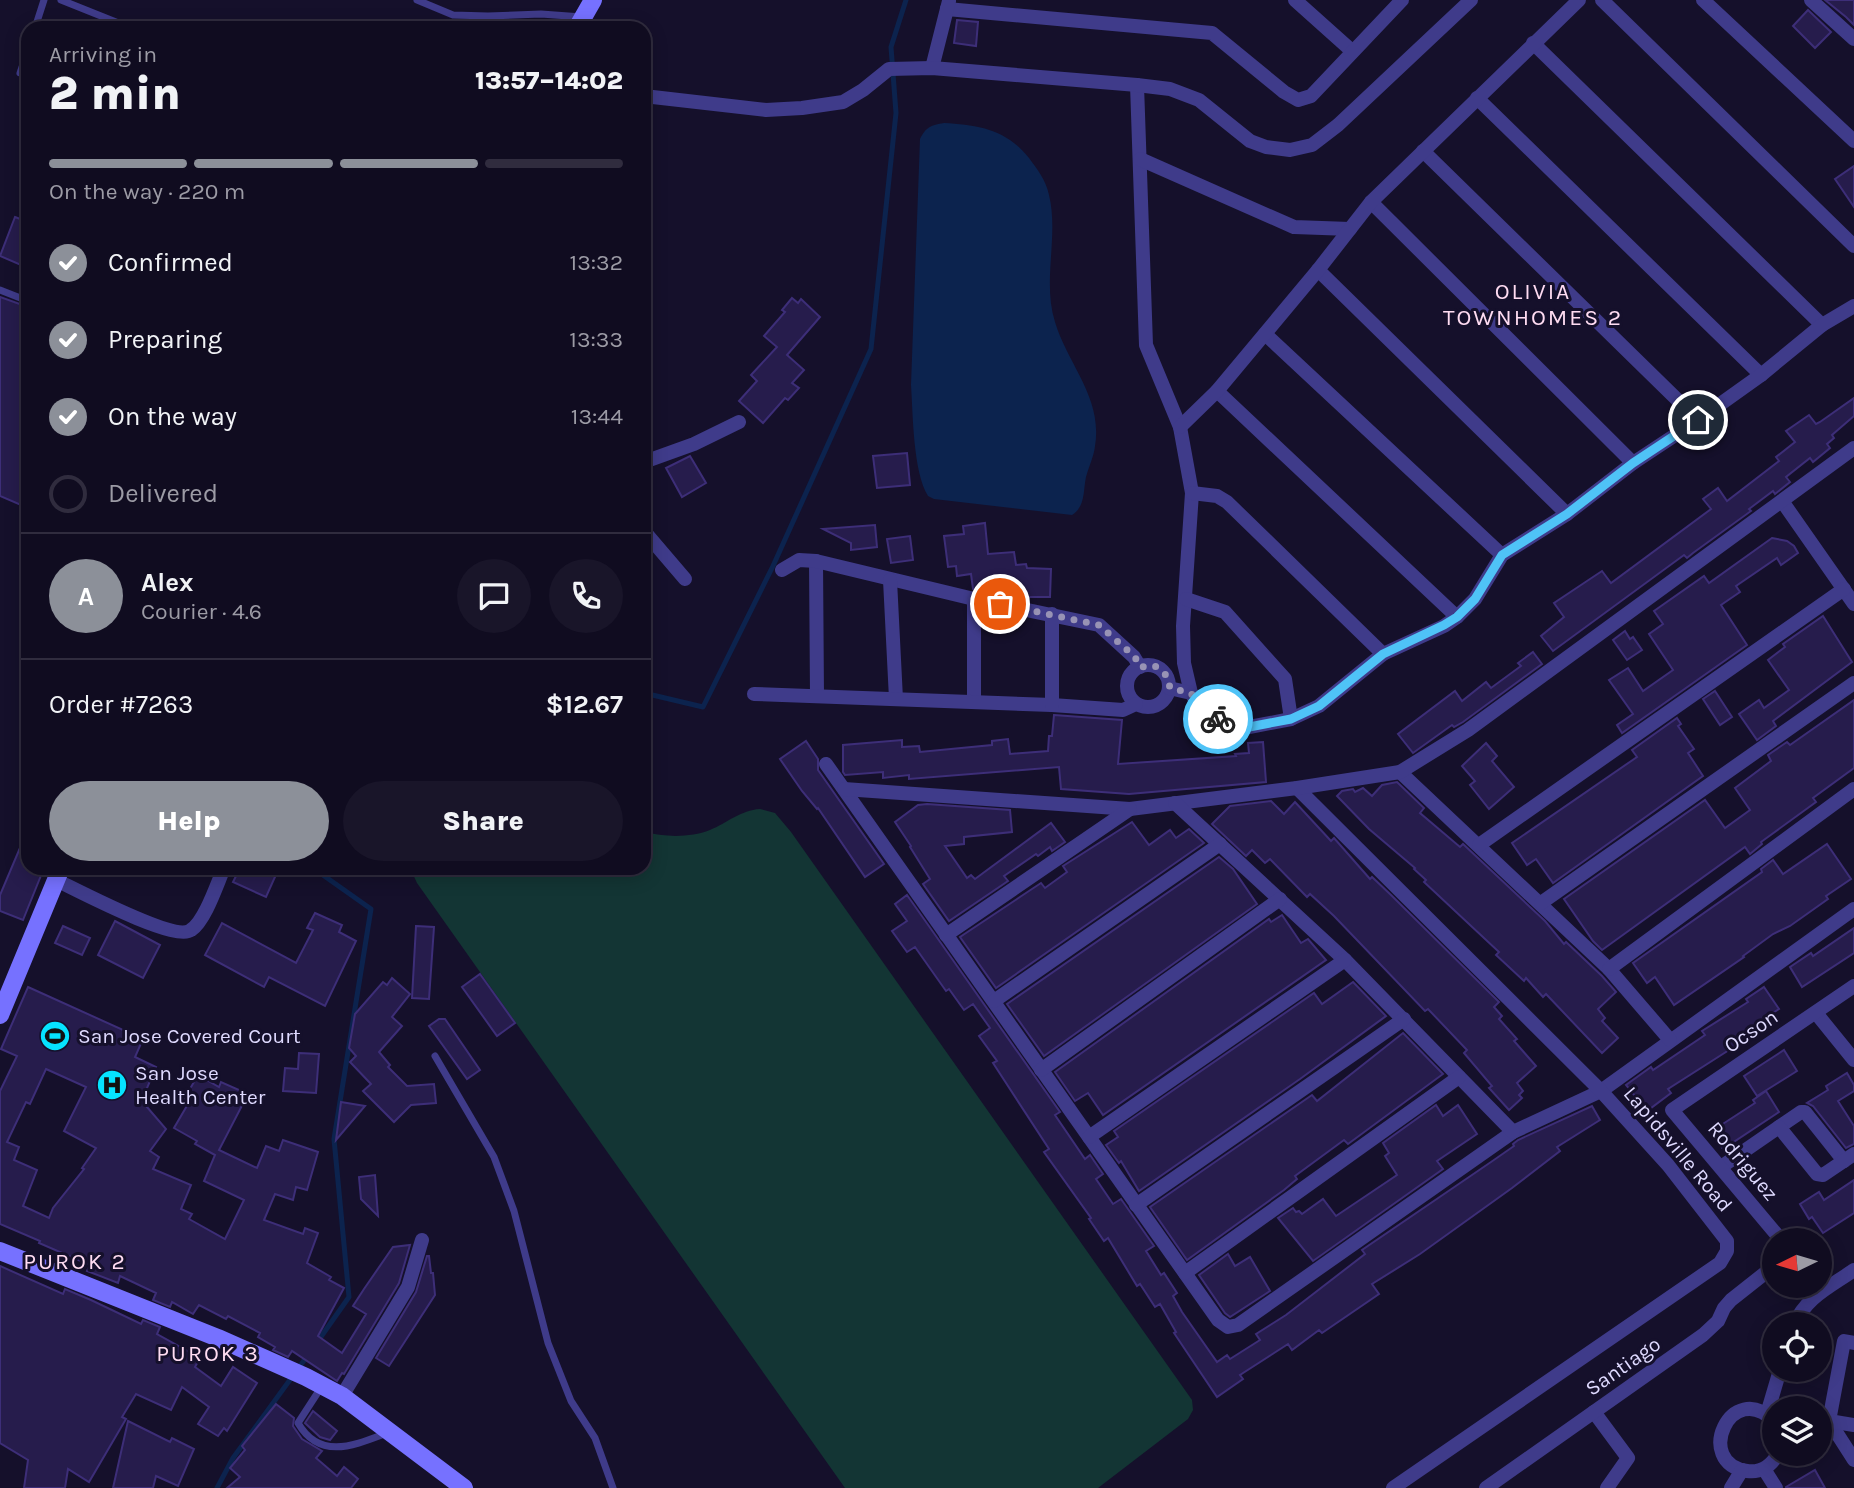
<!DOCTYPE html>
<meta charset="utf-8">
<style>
body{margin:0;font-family:Karla,sans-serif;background:#191529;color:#f1f3f6;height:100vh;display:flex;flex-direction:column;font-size:26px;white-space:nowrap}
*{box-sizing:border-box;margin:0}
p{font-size:23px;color:#9c9ba5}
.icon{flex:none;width:38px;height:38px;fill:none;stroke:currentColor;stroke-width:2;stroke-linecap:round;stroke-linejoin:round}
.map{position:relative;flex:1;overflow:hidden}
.side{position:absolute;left:21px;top:21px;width:630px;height:854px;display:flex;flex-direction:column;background:#100c20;border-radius:21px;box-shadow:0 4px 18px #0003,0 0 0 2px #302c3e}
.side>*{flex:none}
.needle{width:46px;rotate:265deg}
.buttons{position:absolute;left:1762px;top:1228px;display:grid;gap:14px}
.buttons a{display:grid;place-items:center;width:70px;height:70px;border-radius:50%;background:#100c20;box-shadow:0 4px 18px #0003,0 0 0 2px #302c3e;font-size:35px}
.pin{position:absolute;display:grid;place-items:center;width:60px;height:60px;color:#fff;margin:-30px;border:4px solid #fff;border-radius:50%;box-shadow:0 2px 7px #0007}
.courier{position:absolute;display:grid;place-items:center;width:70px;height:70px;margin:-35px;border:5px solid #4fc3f7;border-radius:50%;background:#fff;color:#222;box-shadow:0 2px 9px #0007}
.headline em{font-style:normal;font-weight:800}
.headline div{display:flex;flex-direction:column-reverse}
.headline{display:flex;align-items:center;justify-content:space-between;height:119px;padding:0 28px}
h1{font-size:46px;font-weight:800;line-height:52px}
.bar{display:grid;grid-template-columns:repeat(4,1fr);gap:10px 7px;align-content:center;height:84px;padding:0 28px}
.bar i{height:9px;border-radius:5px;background:#302c3e}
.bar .active{background:#8c9099}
.bar p{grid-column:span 4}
.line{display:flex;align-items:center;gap:18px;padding:0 28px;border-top:2px solid #302c3e}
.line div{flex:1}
.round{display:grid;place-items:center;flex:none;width:74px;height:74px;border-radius:37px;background:#191529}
ol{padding:0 28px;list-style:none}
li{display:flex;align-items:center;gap:21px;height:77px}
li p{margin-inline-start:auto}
li .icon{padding:7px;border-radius:50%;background:#8c9099;color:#fff;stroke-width:4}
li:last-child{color:#9c9ba5}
li i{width:38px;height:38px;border:4px solid #302c3e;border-radius:50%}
.cta{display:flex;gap:14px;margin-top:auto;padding:14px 28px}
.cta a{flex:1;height:80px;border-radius:42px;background:#8c9099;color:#fff;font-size:28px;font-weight:800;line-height:80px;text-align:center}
.cta a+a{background:#191529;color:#f1f3f6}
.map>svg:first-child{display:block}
.green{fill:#133534}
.water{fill:#0c234e}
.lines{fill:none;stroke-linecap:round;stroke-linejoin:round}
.stream{stroke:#0c234e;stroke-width:5}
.building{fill:#261c4c;stroke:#3d2e78;stroke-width:2;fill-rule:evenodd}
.lane{stroke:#3f3b8a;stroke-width:7}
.street{stroke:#3f3b8a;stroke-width:14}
.secondary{stroke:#7671ff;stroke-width:18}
.done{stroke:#9893b5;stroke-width:7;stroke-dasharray:0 12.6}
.route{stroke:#4fc3f7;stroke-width:9}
.labels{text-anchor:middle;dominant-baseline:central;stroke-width:6;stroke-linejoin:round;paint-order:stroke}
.street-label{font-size:21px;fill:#dfdaff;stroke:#15102b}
.poi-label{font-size:21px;fill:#dfdaff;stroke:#15102b;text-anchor:start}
.neighbourhood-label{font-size:23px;letter-spacing:2px;fill:#ffdcf2;stroke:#15102b}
</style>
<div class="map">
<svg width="1854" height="1488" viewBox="0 0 1854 1488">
<rect width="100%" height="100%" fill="#15102b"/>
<path class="green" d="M760 809 775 813 791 832 1192 1400 1193 1410 1188 1419 1098 1488H845L417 883 410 868H644V832C664 837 690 838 710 830 727 823 741 810 760 809Z"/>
<path class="water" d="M944 123C978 125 1006 129 1029 158 1037 169 1046 180 1049 195 1059 236 1042 281 1055 322 1068 365 1103 398 1095 446 1094 456 1089 466 1086 477 1083 490 1086 506 1072 515L934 499 928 496C913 472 913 414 911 385L920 139C926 127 931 125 944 123Z"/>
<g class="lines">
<g class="stream">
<path d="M644 693 703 707 773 566 871 349 896 113 891 47 906 0"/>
<path d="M313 868 371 909 334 1139 349 1297 318 1341"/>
<path d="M217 1488 233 1458 308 1355"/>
</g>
</g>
<g class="building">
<path d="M1825 0H1854V25L1846 17Z"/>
<path d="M1808 10 1831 32 1815 48 1793 26Z"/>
<path d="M957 20 978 22 976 46 954 43Z"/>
<path d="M1854 166V207L1835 179Z"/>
<path d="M15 217 28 222V268L0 256Z"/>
<path d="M0 297 28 307V508L0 496Z"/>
<path d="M792 298 798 303 801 299 820 317 787 355 804 370 792 383 799 388 788 400 785 398 763 423 739 401 757 381 751 375 777 347 764 336 785 312 782 310Z"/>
<path d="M1854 398V416L1832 435 1834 438 1827 444 1830 448 1813 462 1810 458 1786 477 1790 482 1775 494 1773 491 1749 509 1751 511 1693 553 1687 558 1684 555 1553 651 1541 636 1564 617 1554 603 1602 571 1611 583 1711 509 1703 499 1718 488 1727 501 1779 461 1776 457 1795 442 1786 431 1809 415 1816 424 1820 422Z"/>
<path d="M907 453 910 485 877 488 873 456Z"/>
<path d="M690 456 706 483 682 497 666 468Z"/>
<path d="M985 523 988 554 1014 552 1016 565 1026 564 1027 568 1051 569 1050 597H1014L1013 589 984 591 973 589 971 574 957 576 956 566 948 567 944 536 964 534 963 526Z"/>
<path d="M875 525 877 547 851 550V543L823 529Z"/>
<path d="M910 536 913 560 891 563 887 539Z"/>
<path d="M1772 538 1787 541 1794 546 1798 553 1781 565 1777 558 1736 586 1740 592 1721 605 1747 645 1622 733 1617 725 1633 714 1609 680 1628 668 1643 691 1673 670 1649 634 1663 624 1654 611 1704 576 1709 583Z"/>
<path d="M1823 616 1852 662 1773 721 1776 726 1757 740 1739 714 1759 700 1764 708 1789 690 1768 660 1785 647 1783 644Z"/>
<path d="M1625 631 1630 639 1633 637 1642 650 1627 660 1613 640Z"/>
<path d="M1533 652 1542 664 1463 722 1454 727 1452 725 1413 753 1398 734 1455 691 1462 701 1486 682 1491 688 1521 666 1518 663Z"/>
<path d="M1715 691 1732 717 1720 725 1703 699Z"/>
<path d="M1854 700V768L1813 798 1816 802 1761 842 1762 844 1750 854 1745 847 1602 950 1593 941 1564 899 1705 800 1725 828 1750 810 1735 788 1771 761 1768 755 1787 742 1790 745Z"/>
<path d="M1054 715 1122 720 1118 764 1236 756 1235 754 1249 753 1248 743 1263 742 1266 782 1129 794 1061 789 1059 767 909 779V775L883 778V772L845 775 843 772V745L902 740V747L919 746 920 752 992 745V741L1008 739 1010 754 1048 751 1049 736H1052Z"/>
<path d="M1677 718 1681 724 1678 726 1694 749 1688 753 1703 776 1553 883 1536 859 1527 865 1512 843 1637 757 1632 750Z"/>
<path d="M806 741 818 759V770L884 864 865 877 818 808 817 809 802 791 780 759Z"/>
<path d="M1486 743 1497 756 1492 761 1514 787 1489 809 1470 785 1475 781 1462 766Z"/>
<path d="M1397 782 1424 808 1420 813 1460 847 1463 844 1545 921 1564 944 1566 942 1602 976 1616 992 1598 1009 1605 1018 1602 1021 1618 1038 1602 1053 1546 994 1543 997 1526 978 1524 981 1496 955 1499 952 1424 882 1426 880 1414 869 1415 868 1369 829 1337 796 1342 791 1353 789 1355 792 1363 788 1372 796 1382 785Z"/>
<path d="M1271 801 1284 814 1295 802 1331 841 1334 838 1370 879 1372 877 1391 895 1499 1002 1494 1007 1502 1016 1499 1019 1517 1039 1514 1041 1536 1066 1517 1083 1523 1091 1519 1095 1522 1098 1509 1110 1489 1088 1492 1086 1464 1053 1467 1050 1428 1009 1425 1011 1334 916 1310 894 1307 897 1270 859 1265 863 1252 850 1246 856 1212 824 1230 806Z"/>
<path d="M927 804 1010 810 1012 832 964 837V844L945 846 967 878 971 875 975 879 1051 823 1065 842 1052 851 1050 847 1038 856 1036 854 1004 876 1008 881 949 921 923 884 930 879 910 847 911 846 895 822 918 805Z"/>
<path d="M1132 822 1149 845 1170 830 1176 838 1189 829 1204 843 996 988 960 937 1041 883 1045 888 1067 872 1063 866Z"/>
<path d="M28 829V868H44L23 920 0 911V895Z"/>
<path d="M1827 844 1851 879 1826 896 1828 899 1790 926 1773 934 1743 956 1744 957 1674 1005 1655 977 1647 983 1633 963 1762 872 1761 869 1773 860 1783 874Z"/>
<path d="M1219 857 1233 869 1257 904 1044 1056 1007 1004Z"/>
<path d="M240 868H279L266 897 233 882Z"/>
<path d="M907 895 1060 1112 1055 1115 1085 1159 1090 1155 1103 1174 1096 1179 1113 1204 1121 1199 1154 1246 1146 1251 1161 1275 1164 1273 1177 1293 1173 1296 1182 1312 1217 1362 1227 1355 1230 1359 1260 1340 1256 1334 1286 1315 1365 1254 1362 1250 1491 1162 1514 1146 1513 1144 1518 1140 1592 1106 1600 1120 1557 1147 1560 1151 1512 1188 1420 1254 1372 1284 1379 1294 1322 1333 1319 1330 1292 1350 1288 1344 1240 1375 1243 1379 1217 1397 1174 1333 1176 1332 1160 1304 1155 1307 1140 1284 1137 1286 1108 1238 1104 1241 1089 1219 1091 1218 1044 1152 1049 1149 993 1063 997 1061 979 1036 990 1028 973 1004 964 1010 949 989 946 991 915 947 907 952 892 931 907 921 895 904Z"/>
<path d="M315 913 342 925 339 932 356 941 325 1006 269 977 264 987 205 955 222 923 296 963 313 930 307 928Z"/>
<path d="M1282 915 1301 943 1308 939 1326 960 1103 1115 1088 1093 1075 1101 1055 1072 1269 919 1271 922Z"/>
<path d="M115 921 160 945 143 978 98 955Z"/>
<path d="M63 926 90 938 82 955 55 943Z"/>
<path d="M416 926 434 927 429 999 412 998Z"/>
<path d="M1854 928V953L1802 987 1790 967 1811 953 1813 956Z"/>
<path d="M480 974 515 1023 497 1036 462 987Z"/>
<path d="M392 978 410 994 392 1017 402 1026 379 1052 390 1065 388 1067 407 1086 434 1084 436 1103 411 1105 394 1122 363 1091 371 1084 350 1062 356 1056 349 1048 355 1014 383 982 387 985Z"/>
<path d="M1353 982 1386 1016 1300 1079 1139 1191 1121 1161 1119 1163 1106 1145 1118 1137 1114 1131 1314 993 1322 1004Z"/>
<path d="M28 987 143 1039 135 1057 156 1067 144 1095 151 1099 147 1107 166 1129 150 1151 159 1157 153 1169 191 1185 181 1209 192 1214 189 1219 225 1239 244 1200 204 1181 215 1155 195 1144 197 1141 174 1128 188 1104 183 1101 198 1075 219 1087 221 1082 248 1094 219 1150 257 1168 266 1146 279 1151 283 1140 318 1152 307 1190 296 1187 293 1200 275 1194 264 1220 303 1234 305 1228 318 1233 307 1263 331 1277 329 1280 344 1288 318 1336 342 1353 366 1314 353 1306 364 1289 393 1247 410 1245 399 1283 344 1374 342 1373 337 1381 292 1351 288 1357 273 1350 275 1347 258 1337 260 1333 228 1316 226 1319 199 1305 193 1314 172 1302 170 1307 153 1300 156 1293 120 1276 118 1283 87 1271 90 1265 39 1243 40 1241 0 1224V1091L17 1056 1 1049ZM46 1069 86 1087 64 1131 96 1148 82 1168 84 1169 53 1208 49 1218 23 1206 37 1170 14 1160 19 1147 7 1142 26 1102 30 1104Z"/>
<path d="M1764 987 1779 1009 1757 1023 1759 1026 1738 1040 1740 1043 1668 1089 1671 1093 1647 1111 1626 1085 1651 1067 1653 1070 1705 1035 1702 1031 1748 1002 1746 999Z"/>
<path d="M439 1019H445L480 1070 467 1079 429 1026Z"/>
<path d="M1403 1033 1443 1074 1348 1144 1344 1140 1295 1176 1297 1179 1284 1190 1187 1260 1150 1207 1312 1095 1317 1101Z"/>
<path d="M1784 1050 1797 1071 1757 1096 1744 1076Z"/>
<path d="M299 1053 319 1054 316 1093 283 1091 285 1068 298 1069Z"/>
<path d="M1847 1073 1854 1085V1091L1838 1101 1854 1126V1144L1846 1148 1813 1106 1807 1103 1828 1090 1826 1086Z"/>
<path d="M1766 1091 1779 1112 1723 1149 1712 1131 1755 1103 1753 1100Z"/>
<path d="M341 1102 365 1106 336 1140Z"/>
<path d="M1436 1105 1443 1116 1458 1105 1477 1134 1437 1161 1443 1169 1313 1261 1278 1218 1293 1208 1296 1212 1299 1211 1302 1214 1323 1199 1336 1216 1397 1175 1385 1156 1389 1153 1383 1143Z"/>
<path d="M375 1175 378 1216 361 1199 359 1177Z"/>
<path d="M1854 1180V1213L1823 1233 1812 1217 1809 1219 1800 1204 1819 1192 1824 1200Z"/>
<path d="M1228 1254 1235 1266 1250 1257 1270 1291 1230 1317 1225 1313 1199 1275Z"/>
<path d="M427 1256H429L431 1273H433L435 1295 389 1366 376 1358 416 1292Z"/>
<path d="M0 1266 63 1294 65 1289 91 1300 141 1324 143 1320 160 1327 157 1334 200 1358 195 1367 221 1386 233 1367 257 1383 227 1431 224 1428 218 1436 198 1424 209 1407 182 1387 171 1410 136 1394 122 1417 126 1419 89 1482 68 1469 65 1488H24L28 1460 0 1443Z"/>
<path d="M276 1404 294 1418 293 1426 302 1439 322 1451 316 1458 337 1476 344 1467 358 1479 351 1488H227L240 1477 230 1468 245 1450 242 1446Z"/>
<path d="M313 1411 337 1431 330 1440 320 1437 305 1423Z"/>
<path d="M128 1421 170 1442 172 1438 194 1449 178 1486 156 1476 153 1488H113Z"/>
<path d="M1815 1470 1825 1488H1786V1487Z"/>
</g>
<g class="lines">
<g class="lane">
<path d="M61 0 131 28"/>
<path d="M417 0 453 15 488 16 541 14 582 17"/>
<path d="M35 28 44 0"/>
<path d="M20 73 28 49"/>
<path d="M0 290 28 301"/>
<path d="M435 1056 494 1157 514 1211 548 1343 571 1401 595 1438 613 1488"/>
<path d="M322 1386 298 1423C320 1461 355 1445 387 1433"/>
</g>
<g class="street">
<path d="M1295 0 1352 51"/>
<path d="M1602 0 1854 246"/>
<path d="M1703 0 1854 141"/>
<path d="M1811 0 1854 39"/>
<path d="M947 9 1212 33 1284 92 1298 100 1311 96 1402 0"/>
<path d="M1533 43 1822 325"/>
<path d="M932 68 949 1"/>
<path d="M1137 85 1146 345 1180 427 1192 493 1183 626 1184 663 1191 693"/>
<path d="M644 96 766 110 802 108 843 102 863 90 889 69 932 68 1137 85 1170 89 1199 100 1250 141 1266 147 1290 150 1312 145 1338 125 1471 0"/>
<path d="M1477 98 1761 375"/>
<path d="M1423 151 1698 420"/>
<path d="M1140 159 1294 227 1350 229"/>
<path d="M1371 202 1633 463"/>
<path d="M1318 270 1567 514"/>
<path d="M1265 334 1502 555"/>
<path d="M1217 391 1457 617"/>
<path d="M1180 427 1217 391 1318 270 1371 202 1579 0"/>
<path d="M644 462 694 444 739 422"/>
<path d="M1192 493 1217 496 1227 502 1383 654"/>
<path d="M1782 501 1854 604"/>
<path d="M644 531 685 579"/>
<path d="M816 561 817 696"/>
<path d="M782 570 799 560 816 561 974 599 1099 625 1134 657 1140 667"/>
<path d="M890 580 896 699"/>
<path d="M974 599V702"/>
<path d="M1186 599 1225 612 1285 679 1291 719"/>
<circle cx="1148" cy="686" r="21"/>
<path d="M1169 688 1191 693 1205 715 1244 728 1291 719 1319 706 1383 654 1444 626 1457 617 1475 599 1502 555 1567 514 1633 463 1698 420 1761 375 1822 325 1854 306"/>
<path d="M754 694 1052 705 1123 710 1136 704"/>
<path d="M1052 705V614"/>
<path d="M826 764 1218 1320 1228 1327 1238 1325 1513 1132 1601 1091 1854 909"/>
<path d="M1400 772 1609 969 1670 1040"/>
<path d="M1297 788 1601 1091 1668 1165 1727 1241V1251L1720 1263 1393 1488"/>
<path d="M844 789 1130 809 1297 788 1400 772 1468 730 1854 448"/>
<path d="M1175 803 1345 960 1513 1132"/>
<path d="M1479 845 1844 589"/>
<path d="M56 880C77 890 175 942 191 930 205 921 217 884 224 868"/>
<path d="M1541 903 1854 683"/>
<path d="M946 935 1130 809"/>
<path d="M1609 969 1854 789"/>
<path d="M994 1001 1220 844"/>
<path d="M1816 1013 1854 1060"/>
<path d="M1041 1070 1280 899"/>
<path d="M1779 1127 1801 1112H1805L1844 1161"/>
<path d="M1089 1137 1345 960"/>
<path d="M1721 1167 1779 1127 1817 1174 1823 1175 1854 1154"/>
<path d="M1136 1205 1404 1019"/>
<path d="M1782 1241 1672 1110 1854 986"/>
<path d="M1185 1273 1459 1077"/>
<path d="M1794 1325C1806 1297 1830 1287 1854 1270"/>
<path d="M1854 1343 1844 1341 1829 1421 1854 1460"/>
<path d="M342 1396 408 1287 422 1240"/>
<path d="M1594 1412 1628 1458 1607 1488"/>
<path d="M1767 1414 1780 1370"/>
<path d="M1774 1421C1731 1378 1693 1463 1747 1471 1761 1473 1771 1466 1778 1454"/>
<path d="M1829 1421 1854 1425"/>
<path d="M1764 1469 1776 1488"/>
<path d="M1486 1488 1703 1335 1718 1321 1724 1308 1731 1300 1774 1266"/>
<path d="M1731 1488 1742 1470"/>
</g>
<g class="secondary">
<path d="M577 28 593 0"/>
<path d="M0 1015 61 868"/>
<path d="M0 1251 218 1338 306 1377 342 1396 464 1488"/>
</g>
</g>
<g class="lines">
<path class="done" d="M1000 604 1099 625 1135 657 1140 667 1155 666 1167 676 1170 688 1191 693 1205 715 1218 719"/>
<path class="route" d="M1218 719 1244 728 1291 719 1319 706 1383 654 1444 625 1457 617 1475 599 1502 555 1567 514 1633 463 1698 420"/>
</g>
<defs>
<g id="stadium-disc" transform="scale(1.575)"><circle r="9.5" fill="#06e3ff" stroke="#15102b"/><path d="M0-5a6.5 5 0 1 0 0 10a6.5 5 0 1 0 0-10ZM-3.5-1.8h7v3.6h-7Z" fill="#111"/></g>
<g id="hospital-disc" transform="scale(1.575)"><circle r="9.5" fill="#06e3ff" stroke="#15102b"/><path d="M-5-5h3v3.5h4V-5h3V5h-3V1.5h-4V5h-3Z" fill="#111"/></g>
</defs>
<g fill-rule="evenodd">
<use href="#stadium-disc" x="55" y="1036"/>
<use href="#hospital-disc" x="112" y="1085"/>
</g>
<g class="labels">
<g class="street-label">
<text transform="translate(1751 1031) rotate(-34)">Ocson</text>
<text transform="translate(1678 1149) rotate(50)">Lapidsville Road</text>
<text transform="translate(1743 1161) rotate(50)">Rodriguez</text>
<text transform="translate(1623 1366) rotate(-35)">Santiago</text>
</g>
<g class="poi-label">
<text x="78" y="1036">San Jose Covered Court</text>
<text x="135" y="1073">San Jose<tspan x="135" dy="24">Health Center</tspan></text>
</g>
<g class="neighbourhood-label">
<text x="1533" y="291">OLIVIA<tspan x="1533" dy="26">TOWNHOMES 2</tspan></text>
<text x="75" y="1261">PUROK 2</text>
<text x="208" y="1353">PUROK 3</text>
</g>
</g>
</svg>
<div class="buttons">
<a><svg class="needle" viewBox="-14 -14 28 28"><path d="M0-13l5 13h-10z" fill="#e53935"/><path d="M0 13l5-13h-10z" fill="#9c9ba5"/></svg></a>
<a><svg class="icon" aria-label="locate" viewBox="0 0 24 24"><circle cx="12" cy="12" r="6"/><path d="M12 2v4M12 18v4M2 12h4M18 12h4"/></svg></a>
<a><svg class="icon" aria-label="layers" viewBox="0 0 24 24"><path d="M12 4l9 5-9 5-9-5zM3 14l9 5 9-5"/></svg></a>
</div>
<div class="pin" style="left:1000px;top:604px;background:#ea580c"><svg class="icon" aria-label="bag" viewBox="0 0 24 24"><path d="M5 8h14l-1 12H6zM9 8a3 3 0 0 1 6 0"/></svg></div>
<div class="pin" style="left:1698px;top:420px;background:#1f2937"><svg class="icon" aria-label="home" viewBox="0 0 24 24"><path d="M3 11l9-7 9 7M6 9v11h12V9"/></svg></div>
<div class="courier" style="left:1218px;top:719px"><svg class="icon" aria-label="bike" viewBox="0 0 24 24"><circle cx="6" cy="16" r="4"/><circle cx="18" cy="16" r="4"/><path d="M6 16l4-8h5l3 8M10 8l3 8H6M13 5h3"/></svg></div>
<section class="side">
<div class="headline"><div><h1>2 min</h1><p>Arriving in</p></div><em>13:57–14:02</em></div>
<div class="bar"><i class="active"></i><i class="active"></i><i class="active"></i><i></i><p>On the way · 220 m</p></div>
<ol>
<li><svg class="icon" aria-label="check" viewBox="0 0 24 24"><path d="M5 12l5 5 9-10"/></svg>Confirmed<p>13:32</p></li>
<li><svg class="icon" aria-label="check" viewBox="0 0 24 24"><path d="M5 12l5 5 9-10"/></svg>Preparing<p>13:33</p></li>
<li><svg class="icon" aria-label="check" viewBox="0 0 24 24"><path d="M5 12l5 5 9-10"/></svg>On the way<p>13:44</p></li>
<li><i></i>Delivered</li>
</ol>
<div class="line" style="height:126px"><b class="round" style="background:#8c9099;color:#fff">A</b><div><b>Alex</b><p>Courier · 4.6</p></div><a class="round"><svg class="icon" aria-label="chat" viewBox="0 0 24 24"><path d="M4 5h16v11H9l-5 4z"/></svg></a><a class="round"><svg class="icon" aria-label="phone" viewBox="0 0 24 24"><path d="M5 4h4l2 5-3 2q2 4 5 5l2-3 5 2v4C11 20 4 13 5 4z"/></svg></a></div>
<div class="line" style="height:91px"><div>Order #7263</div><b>$12.67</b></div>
<div class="cta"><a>Help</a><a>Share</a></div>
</section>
</div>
